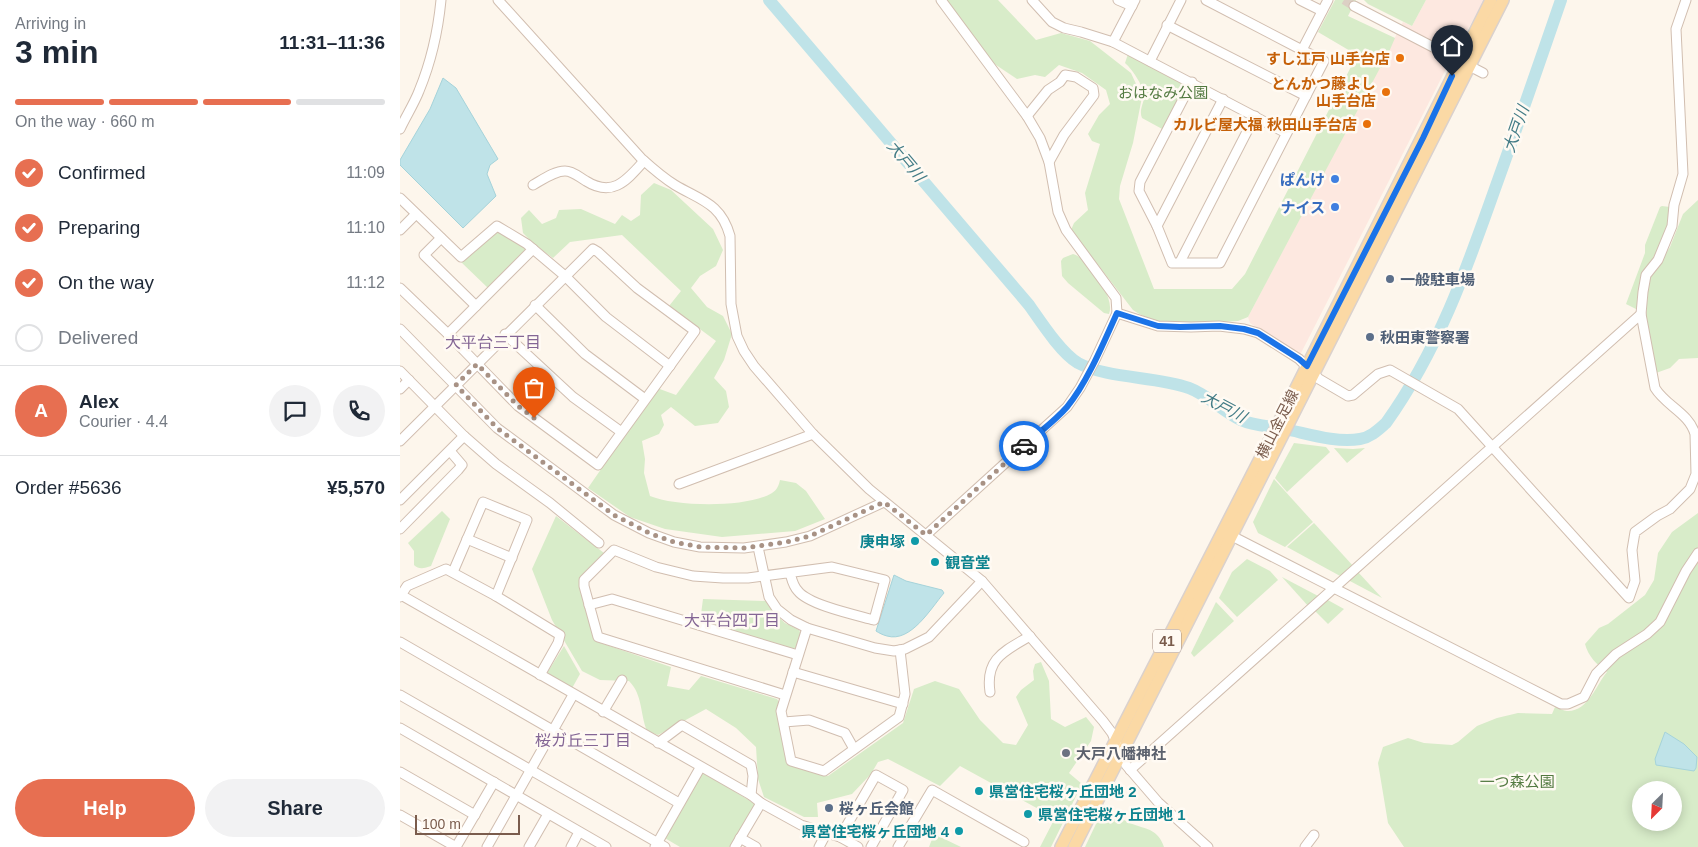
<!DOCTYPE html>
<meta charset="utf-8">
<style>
body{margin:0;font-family:Arial,"Noto Sans JP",sans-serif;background:#f2f2f3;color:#1f2937;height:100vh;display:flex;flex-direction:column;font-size:19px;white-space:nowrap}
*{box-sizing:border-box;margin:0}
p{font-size:16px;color:#747a83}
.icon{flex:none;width:28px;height:28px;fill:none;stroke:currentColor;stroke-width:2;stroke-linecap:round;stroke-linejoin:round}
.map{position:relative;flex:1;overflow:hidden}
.sheet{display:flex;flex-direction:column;background:#fff;width:400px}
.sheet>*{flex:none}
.needle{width:32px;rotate:204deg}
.tools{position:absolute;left:1232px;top:781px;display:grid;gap:10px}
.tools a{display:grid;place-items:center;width:50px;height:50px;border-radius:50%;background:#fff;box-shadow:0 2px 12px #0003;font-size:25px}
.scale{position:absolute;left:15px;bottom:12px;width:105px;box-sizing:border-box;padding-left:5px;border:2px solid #7a5c4d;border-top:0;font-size:14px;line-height:18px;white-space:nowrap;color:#7a5c4d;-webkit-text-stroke:4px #fffaf3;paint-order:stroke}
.pin{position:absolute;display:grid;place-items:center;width:42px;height:42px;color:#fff;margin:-51px -21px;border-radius:50% 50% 50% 0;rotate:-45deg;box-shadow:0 0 5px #0007}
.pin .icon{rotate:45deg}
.courier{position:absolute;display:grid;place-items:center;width:50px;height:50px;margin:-25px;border:4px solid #1a73e8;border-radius:50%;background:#fff;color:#222;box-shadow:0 1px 6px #0007}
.headline em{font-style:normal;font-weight:700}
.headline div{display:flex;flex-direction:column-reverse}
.headline{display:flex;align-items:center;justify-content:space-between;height:85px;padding:0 15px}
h1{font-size:32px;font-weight:700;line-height:38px}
.bar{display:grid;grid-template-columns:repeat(4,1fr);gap:8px 5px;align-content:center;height:60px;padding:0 15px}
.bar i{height:6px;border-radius:4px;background:#e0e1e3}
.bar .current{background:#e76f51}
.bar p{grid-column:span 4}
.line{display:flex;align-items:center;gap:12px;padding:0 15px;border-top:1px solid #e0e1e3}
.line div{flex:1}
.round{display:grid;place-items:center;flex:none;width:52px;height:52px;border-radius:26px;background:#f2f2f3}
ol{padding:0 15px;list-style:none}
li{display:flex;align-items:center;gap:15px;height:55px}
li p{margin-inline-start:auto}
li .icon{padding:5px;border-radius:50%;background:#e76f51;color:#fff;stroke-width:4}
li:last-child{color:#747a83}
li i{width:28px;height:28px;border:2px solid #e0e1e3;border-radius:50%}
.button{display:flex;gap:10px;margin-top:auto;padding:10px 15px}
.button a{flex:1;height:58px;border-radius:30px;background:#e76f51;color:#fff;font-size:20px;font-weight:700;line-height:58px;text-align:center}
.button a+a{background:#f2f2f3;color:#1f2937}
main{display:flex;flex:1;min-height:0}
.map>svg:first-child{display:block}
.commercial{fill:#fde8e0}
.green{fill:#d8ecc9;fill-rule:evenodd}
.water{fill:#bfe3e8;stroke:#a5d3da}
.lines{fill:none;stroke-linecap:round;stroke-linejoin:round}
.river{stroke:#bfe3e8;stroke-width:12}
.minor-tunnel{stroke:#dcd0c4;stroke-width:9;stroke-dasharray:9 4.5;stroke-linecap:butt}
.minor-casing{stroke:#d1beb0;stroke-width:11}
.major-casing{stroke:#dad1cd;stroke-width:14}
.minor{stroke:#fff;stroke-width:9}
.major{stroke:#fbd9a5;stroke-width:11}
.done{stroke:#a89285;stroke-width:5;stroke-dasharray:0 9}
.route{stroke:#1a73e8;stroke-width:6}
.food-dot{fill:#e8710a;stroke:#fffaf3;stroke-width:2}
.shop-dot{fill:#3f7fe0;stroke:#fffaf3;stroke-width:2}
.service-dot{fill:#5c6f8a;stroke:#fffaf3;stroke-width:2}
.culture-dot{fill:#0f9aa8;stroke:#fffaf3;stroke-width:2}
.worship-dot{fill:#6b7280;stroke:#fffaf3;stroke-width:2}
.labels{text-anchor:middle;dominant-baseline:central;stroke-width:5;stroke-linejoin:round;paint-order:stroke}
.shield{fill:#fffaf3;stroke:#a28b7f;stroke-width:1}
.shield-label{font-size:14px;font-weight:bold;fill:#7a5c4d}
.food-label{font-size:15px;font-weight:bold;fill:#c56008;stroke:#fffaf3;text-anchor:end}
.park-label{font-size:15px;fill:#537a41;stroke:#fffaf3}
.shop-label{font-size:15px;font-weight:bold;fill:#366cbe;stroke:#fffaf3;text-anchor:end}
.service-label{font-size:15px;font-weight:bold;fill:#4e5e75;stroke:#fffaf3;text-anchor:start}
.street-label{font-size:15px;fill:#7a5c4d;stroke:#fffaf3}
.culture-label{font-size:15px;font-weight:bold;fill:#0d838f;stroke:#fffaf3;text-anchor:start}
.worship-label{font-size:15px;font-weight:bold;fill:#5b616d;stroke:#fffaf3;text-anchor:start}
.water-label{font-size:16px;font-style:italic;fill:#437c86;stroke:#fffaf3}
.neighbourhood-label{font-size:16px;fill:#846695;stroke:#fffaf3}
</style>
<main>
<section class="sheet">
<div class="headline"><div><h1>3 min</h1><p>Arriving in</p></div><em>11:31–11:36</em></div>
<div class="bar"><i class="current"></i><i class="current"></i><i class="current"></i><i></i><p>On the way · 660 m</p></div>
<ol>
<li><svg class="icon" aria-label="check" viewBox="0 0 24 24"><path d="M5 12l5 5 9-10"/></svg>Confirmed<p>11:09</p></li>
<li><svg class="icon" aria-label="check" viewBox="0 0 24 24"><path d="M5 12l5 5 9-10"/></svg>Preparing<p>11:10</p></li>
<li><svg class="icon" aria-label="check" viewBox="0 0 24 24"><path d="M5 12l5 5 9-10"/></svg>On the way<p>11:12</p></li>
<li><i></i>Delivered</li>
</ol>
<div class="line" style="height:90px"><b class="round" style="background:#e76f51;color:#fff">A</b><div><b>Alex</b><p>Courier · 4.4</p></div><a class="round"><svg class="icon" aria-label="chat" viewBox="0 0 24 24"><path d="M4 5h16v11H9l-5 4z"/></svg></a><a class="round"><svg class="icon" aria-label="phone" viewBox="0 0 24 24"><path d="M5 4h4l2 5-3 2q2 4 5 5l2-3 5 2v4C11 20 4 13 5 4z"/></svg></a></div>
<div class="line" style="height:65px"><div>Order #5636</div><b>¥5,570</b></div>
<div class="button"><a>Help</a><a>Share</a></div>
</section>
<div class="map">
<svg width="1298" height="847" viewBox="0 0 1298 847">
<rect width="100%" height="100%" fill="#fdf6ec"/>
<path class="commercial" d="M1026 0H1084L1045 71 900 355 887 349 850 323 848 317 1003 22 1012 26Z"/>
<g class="green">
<path d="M546 0H598L636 40 661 33 690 41 731 73 742 97 733 143 720 186 719 199 754 289H832L845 274 957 55 918 32 935 0H956L948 16 995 38 982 68H980L848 317 838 321C804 322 762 331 733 310L671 230 674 223 688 210 685 193 700 144 692 141 688 134 699 115 710 104 706 90 682 73 659 65 645 77 635 75 617 79 593 63Z"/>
<path d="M964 0H1026L1012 26 968 4Z"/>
<path d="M728 54 787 83 764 130 742 118C739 110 743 105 744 98 745 88 733 70 725 63Z"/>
<path d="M254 183 271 190 313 229 323 250 316 266 300 276 291 288 307 307 323 316 332 334 324 360 314 378 326 391 329 407 318 423 295 426 271 407 261 415 264 425 259 434 242 441 245 459 244 473 250 496C276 507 348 508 372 493 377 490 379 485 380 480L396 483 406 491 425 519 395 531 322 537 265 529 230 517 188 488 257 388 276 395 316 341 269 306 281 291 222 235 170 242 153 258 135 245 123 233 121 218 129 210 142 224 156 218 159 210 181 209 215 224 222 215 231 221 240 215 241 195Z"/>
<path d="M1298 200V358L1279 359 1270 368 1256 373 1246 315 1249 279 1270 247 1283 214Z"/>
<path d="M1262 206 1270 207 1271 209 1265 239 1236 309 1226 304 1245 253V245L1260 207Z"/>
<path d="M95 231 101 232 126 247 127 252 89 289 61 262Z"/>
<path d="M673 254C687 257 716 298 709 314L704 313 668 283 662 276 661 261 663 258Z"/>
<path d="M894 443 926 447 930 452 887 492 875 478Z"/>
<path d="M934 448 953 449 965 448 947 463Z"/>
<path d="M874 479 913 522 885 547 858 533 853 522Z"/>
<path d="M42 511 50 519 31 566C25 568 19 570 14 565V551L8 543Z"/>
<path d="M1298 513V847H1004L988 823 978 763 983 747 1008 738 1024 743 1052 745 1058 742 1077 726 1097 718 1118 713 1152 714 1155 707C1159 708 1164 711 1167 711 1188 712 1196 685 1207 672 1197 665 1188 656 1185 644L1199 628 1208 624 1245 595 1254 580 1258 553 1272 532ZM1241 790H1274V822H1241Z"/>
<path d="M156 516 204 553 179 582 195 641 271 667 267 686 289 690 301 676 377 699 381 705 390 764 428 776 503 723 514 689 535 681 559 689 580 720 603 743 616 745 628 725 616 697 621 690 634 680 633 671 635 664 641 662 649 681 651 719 665 727 686 717 694 727 691 741 669 773 682 784 651 847H640L655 818 560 766 540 786 488 759 478 762 471 774 452 794 417 803 418 817H404L364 797 358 779 356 747 336 728 306 709 258 735 247 731C240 714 243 695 229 681L200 680 182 671 152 620 132 569Z"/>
<path d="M914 523 954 567 942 577 887 547Z"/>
<path d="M847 559 870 571 878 580 837 617 819 598 832 572Z"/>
<path d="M957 571 982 598 948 580Z"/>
<path d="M882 577 920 597 909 607Z"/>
<path d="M303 599 366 601 374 613 385 623 399 630 401 634 398 646 392 650 300 622Z"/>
<path d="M926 599 944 609 928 624 914 610Z"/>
<path d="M816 602 834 621 794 657 791 653Z"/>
<path d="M164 646 180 674 171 690 150 677 147 673Z"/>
<path d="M302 772 357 805 332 847H280L263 837Z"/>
<path d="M705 805C711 810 717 816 724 820 740 830 757 825 764 847H685Z"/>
<path d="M534 834 561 847H529Z"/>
</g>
<g class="water">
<path d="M43 78 56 88 98 159 90 165 87 174 96 196 63 228 0 165V160L30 109Z"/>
<path d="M494 575 506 581 542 590 544 593C531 608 511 643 487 636 483 635 479 633 476 631Z"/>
<path d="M1265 732 1284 744 1297 757 1296 768 1294 771 1256 765 1255 759Z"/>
</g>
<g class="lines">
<path class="river" d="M369 0 629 305C641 322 661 353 678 363 708 379 755 376 789 388 808 395 822 411 841 420 854 426 871 426 885 429 909 434 936 443 960 439 971 437 978 430 986 423 1039 349 1067 268 1097 183 1119 122 1140 61 1161 0"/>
<path class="minor-tunnel" d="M944 0 954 6"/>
<g class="minor-casing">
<g id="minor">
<path d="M98 0 241 158C252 168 262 177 275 185 300 200 321 203 330 236L331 304 337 336 344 351 354 366 413 434 469 489 582 581 703 721 712 733 726 765 758 802 808 847"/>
<path d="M632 0 652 22 664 28 681 32 713 42 886 133"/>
<path d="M718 0 732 6"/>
<path d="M806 0 902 50"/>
<path d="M900 0 922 11"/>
<path d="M954 6 1083 73"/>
<path d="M767 25 906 96"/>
<path d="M713 42 735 0"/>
<path d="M750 61 781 0"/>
<path d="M792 82 740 182 739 191 757 226 772 263H820L924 61 902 50 928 0"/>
<path d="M627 116 648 90 660 82 665 75 676 77 693 88 694 95 664 135 649 162"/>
<path d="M0 129C6 116 14 104 19 91 31 62 38 31 41 0"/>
<path d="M133 185C142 180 154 171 165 171 173 171 179 177 186 181 213 198 227 180 244 161"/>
<path d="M0 198 61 257 97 226 127 244 165 276 206 317 270 366"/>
<path d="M757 226 823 99"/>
<path d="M0 230 16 214"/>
<path d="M41 238 24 255 76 306"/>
<path d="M780 262 855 116"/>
<path d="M0 288 48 334 118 406 198 465 295 331 237 288 198 252 193 249 0 441"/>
<path d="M135 305 185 354 245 399"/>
<path d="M717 313 758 326 791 327 819 326 844 329 858 333 899 359 919 379 948 396 953 395 978 374 990 370 1058 409 1229 598 1235 581 1232 550 1235 532 1257 516 1270 509 1290 489 1296 474 1295 434C1289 413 1266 406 1255 388L1241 314 1243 292 1246 275 1258 260 1272 226 1274 205 1283 174 1276 29 1286 0"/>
<path d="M0 329 97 428 214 515 249 533 274 542 300 547 344 548 386 542 410 536 484 502"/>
<path d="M48 334 133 249"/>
<path d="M105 334 173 397 220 431"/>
<path d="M0 371 64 436 96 464 150 503 199 543"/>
<path d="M0 389 9 380"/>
<path d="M279 484 413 434"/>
<path d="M0 500 64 436"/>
<path d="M0 529 58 470 62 465 50 451"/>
<path d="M828 534 1161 704H1168L1184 697 1196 674 1216 654 1247 634 1260 622 1286 571 1298 553"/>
<path d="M526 535 667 407 680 388 695 360 717 313 716 298 666 230 658 212 649 162 640 138 627 116 541 0"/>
<path d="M67 539 112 558"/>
<path d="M358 547 369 597 377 609 391 620 407 628 475 648 494 651 505 649 529 637 582 581"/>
<path d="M53 572 83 502 127 520 96 596"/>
<path d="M1 595 351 795 361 803 401 825 440 837 458 847"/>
<path d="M0 597 7 586 46 569 96 596 160 635 158 643 140 675"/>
<path d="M189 605 212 599 398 655"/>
<path d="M407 628 381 711 391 761 424 771 499 717 505 694 500 650"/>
<path d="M0 642 279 803"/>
<path d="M393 672 503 704"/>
<path d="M590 692C585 658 605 651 630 636"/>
<path d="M0 695 265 847"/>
<path d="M385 695 198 637 184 586V580L214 550 256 567 293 576 323 578H348L432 567 485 580 474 620C456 615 409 605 398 591 393 586 392 580 390 573"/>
<path d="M203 712 222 680"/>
<path d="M384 722 409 720 445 733 454 749"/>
<path d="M0 728 206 847"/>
<path d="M258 743 282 725 351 765 353 776 351 795"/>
<path d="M730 770 1241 314"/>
<path d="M0 772 75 815"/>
<path d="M0 815 56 847"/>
<path d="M440 837 476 775 503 790 471 847"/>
<path d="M340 838 356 847"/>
<path d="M56 847 94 782"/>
<path d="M87 847 173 695"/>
<path d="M129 847 148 814"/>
<path d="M171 847 179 832"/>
<path d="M255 847 300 768"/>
<path d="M335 847 361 803"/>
<path d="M419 847 427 832"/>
<path d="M498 847 532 790 624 842"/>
<path d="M905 847 914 835"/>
</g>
</g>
<g class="major-casing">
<g id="major">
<path d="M661 847 880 420 1091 0"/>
<path d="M674 847 1103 0"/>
</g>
</g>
<use href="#minor" class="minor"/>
<use href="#major" class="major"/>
</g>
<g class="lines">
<path class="done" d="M134 418 118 406 77 364 56 385 97 428 214 515 249 533 274 542 300 547 344 548 386 542 410 536 484 502 526 535 624 446"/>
<path class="route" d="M624 446C638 433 655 421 667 407 687 383 704 342 717 313L758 326 780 327 820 326 844 329 858 333 899 359 907 366 1023 138 1052 76"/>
</g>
<g class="food-dot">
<circle cx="1000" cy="58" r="5"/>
<circle cx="986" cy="92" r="5"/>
<circle cx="967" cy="124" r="5"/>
</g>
<g class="shop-dot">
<circle cx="935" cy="179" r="5"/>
<circle cx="935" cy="207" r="5"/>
</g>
<g class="service-dot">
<circle cx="990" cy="279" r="5"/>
<circle cx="970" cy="337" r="5"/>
<circle cx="429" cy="808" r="5"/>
</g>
<g class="culture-dot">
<circle cx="515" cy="541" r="5"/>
<circle cx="535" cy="562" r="5"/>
<circle cx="579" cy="791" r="5"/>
<circle cx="628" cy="814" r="5"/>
<circle cx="559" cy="831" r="5"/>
</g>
<circle class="worship-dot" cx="666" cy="753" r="5"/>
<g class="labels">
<rect class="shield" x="753" y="629.5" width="28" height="23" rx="4"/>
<g class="shield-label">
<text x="767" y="641">41</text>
</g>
<g class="food-label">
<text x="990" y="58">すし江戸 山手台店</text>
<text x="976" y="83">とんかつ藤よし<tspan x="976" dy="17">山手台店</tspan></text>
<text x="957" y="124">カルビ屋大福 秋田山手台店</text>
</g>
<g class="park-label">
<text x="763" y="92">おはなみ公園</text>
<text x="1117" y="781">一つ森公園</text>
</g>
<g class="shop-label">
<text x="925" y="179">ぱんけ</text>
<text x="925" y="207">ナイス</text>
</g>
<g class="service-label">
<text x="1000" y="279">一般駐車場</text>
<text x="980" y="337">秋田東警察署</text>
<text x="439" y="808">桜ヶ丘会館</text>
</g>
<g class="street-label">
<text transform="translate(877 424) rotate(-63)">横山金足線</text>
</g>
<g class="culture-label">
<text x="505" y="541" text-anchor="end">庚申塚</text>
<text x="545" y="562">観音堂</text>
<text x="589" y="791">県営住宅桜ヶ丘団地 2</text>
<text x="638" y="814">県営住宅桜ヶ丘団地 1</text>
<text x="549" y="831" text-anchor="end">県営住宅桜ヶ丘団地 4</text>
</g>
<g class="worship-label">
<text x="676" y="753">大戸八幡神社</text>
</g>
<g class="water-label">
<text transform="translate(1116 129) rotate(-71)">大戸川</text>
<text transform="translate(506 161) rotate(50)">大戸川</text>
<text transform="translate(824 407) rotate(28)">大戸川</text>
</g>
<g class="neighbourhood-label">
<text x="93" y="342">大平台三丁目</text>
<text x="332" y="620">大平台四丁目</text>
<text x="183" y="740">桜ガ丘三丁目</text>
</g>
</g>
</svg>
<div class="tools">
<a><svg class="needle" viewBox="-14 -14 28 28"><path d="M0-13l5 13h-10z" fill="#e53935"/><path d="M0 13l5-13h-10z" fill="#747a83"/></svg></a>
</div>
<div class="scale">100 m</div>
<div class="pin" style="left:134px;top:418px;background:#ea580c"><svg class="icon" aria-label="bag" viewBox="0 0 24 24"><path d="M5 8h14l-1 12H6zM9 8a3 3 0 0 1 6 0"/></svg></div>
<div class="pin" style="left:1052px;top:76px;background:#1f2937"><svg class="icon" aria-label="home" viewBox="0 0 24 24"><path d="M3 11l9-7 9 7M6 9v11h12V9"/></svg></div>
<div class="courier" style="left:624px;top:446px"><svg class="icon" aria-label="car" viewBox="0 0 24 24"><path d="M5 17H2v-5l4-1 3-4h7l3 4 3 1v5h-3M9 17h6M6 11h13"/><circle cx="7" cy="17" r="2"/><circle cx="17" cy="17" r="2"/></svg></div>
</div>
</main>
